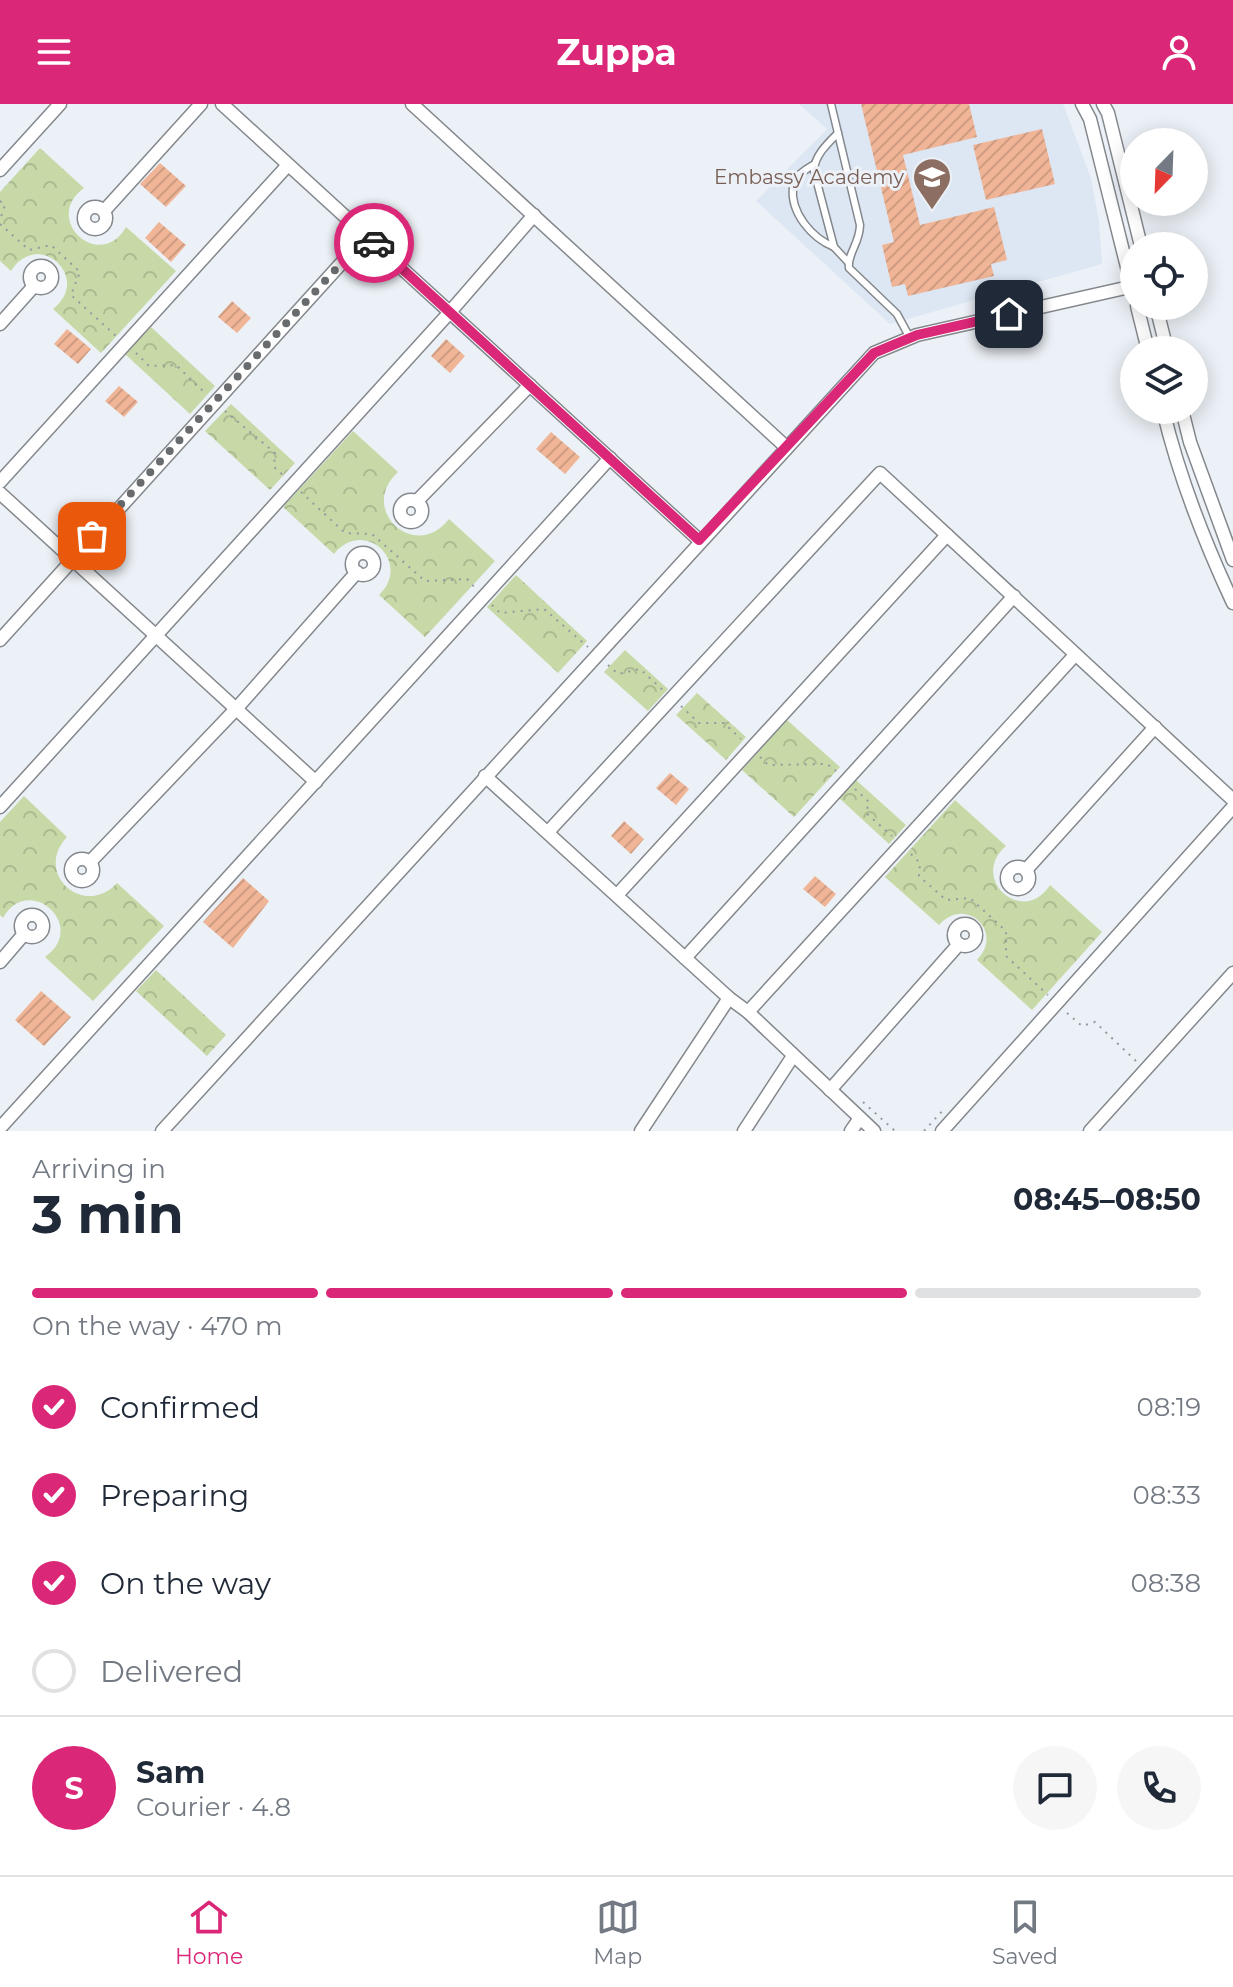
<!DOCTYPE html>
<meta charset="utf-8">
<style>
body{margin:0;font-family:Montserrat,sans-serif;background:#f6f6f7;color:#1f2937;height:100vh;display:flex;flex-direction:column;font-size:30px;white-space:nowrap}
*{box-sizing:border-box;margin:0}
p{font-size:26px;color:#747a83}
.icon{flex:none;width:44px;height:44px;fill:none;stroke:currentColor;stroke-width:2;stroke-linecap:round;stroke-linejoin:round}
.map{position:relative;height:1027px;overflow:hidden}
.drawer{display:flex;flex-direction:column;background:#fff;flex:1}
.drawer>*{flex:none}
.needle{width:52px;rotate:203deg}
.buttons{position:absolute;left:1120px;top:24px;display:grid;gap:16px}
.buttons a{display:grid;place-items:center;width:88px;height:88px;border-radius:50%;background:#fff;box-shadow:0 4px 20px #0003;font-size:40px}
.pin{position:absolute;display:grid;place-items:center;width:68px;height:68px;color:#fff;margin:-34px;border-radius:16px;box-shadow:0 4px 12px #0006}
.courier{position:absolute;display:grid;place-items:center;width:80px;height:80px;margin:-40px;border:6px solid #db2777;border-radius:50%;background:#fff;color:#222;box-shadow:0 2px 10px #0007}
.head em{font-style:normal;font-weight:700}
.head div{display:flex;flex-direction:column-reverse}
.head{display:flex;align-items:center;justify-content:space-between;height:136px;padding:0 32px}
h1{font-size:52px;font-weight:700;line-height:60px}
.bar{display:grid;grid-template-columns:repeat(4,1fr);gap:12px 8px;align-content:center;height:96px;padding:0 32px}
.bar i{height:10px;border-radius:6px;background:#e0e1e3}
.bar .on{background:#db2777}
.bar p{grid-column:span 4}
.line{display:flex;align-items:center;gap:20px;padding:0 32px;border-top:2px solid #e0e1e3}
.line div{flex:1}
.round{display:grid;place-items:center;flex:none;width:84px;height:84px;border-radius:42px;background:#f6f6f7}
ol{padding:0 32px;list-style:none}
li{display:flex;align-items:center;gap:24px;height:88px}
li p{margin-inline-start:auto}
li .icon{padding:8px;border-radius:50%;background:#db2777;color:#fff;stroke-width:4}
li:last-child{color:#747a83}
li i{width:44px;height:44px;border:4px solid #e0e1e3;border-radius:50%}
header{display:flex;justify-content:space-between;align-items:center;height:104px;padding:0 32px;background:#db2777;color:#fff;font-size:36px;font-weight:700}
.menu{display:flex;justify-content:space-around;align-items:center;height:112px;border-top:2px solid #e0e1e3;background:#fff;font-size:22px;color:#747a83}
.menu a{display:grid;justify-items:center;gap:4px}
.menu .on{color:#db2777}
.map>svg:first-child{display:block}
.built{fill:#dde7f3}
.park{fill:url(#park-crowns)}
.building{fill:url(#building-hatch)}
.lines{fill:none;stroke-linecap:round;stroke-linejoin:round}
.lane-casing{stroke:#84888d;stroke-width:9}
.street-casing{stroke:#84888d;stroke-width:15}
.path{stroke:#969a9f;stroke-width:2;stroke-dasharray:2 6;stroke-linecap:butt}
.lane{stroke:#fff;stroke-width:6}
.street{stroke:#fff;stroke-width:12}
.done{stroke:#696c6f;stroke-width:8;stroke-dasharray:0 14.4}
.route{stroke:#db2777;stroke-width:10}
.labels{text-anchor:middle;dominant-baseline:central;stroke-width:6;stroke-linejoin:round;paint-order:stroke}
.education-label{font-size:20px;fill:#785e54;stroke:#ecf1f7;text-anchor:end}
</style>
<header><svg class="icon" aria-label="menu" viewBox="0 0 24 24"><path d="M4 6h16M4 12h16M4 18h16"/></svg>Zuppa<svg class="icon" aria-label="person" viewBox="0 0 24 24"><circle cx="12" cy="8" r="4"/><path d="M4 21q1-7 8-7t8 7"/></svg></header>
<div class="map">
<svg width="1233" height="1027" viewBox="0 0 1233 1027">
<defs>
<pattern id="park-crowns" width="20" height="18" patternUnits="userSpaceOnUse" patternTransform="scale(2)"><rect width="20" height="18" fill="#c7d9a7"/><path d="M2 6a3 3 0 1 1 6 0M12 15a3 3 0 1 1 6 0" fill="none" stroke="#abba90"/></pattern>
<pattern id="building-hatch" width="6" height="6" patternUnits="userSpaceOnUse" patternTransform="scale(2)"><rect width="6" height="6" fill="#f0b597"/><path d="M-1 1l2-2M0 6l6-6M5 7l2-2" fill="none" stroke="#ce9c82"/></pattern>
</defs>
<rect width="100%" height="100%" fill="#ecf1f7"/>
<path class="built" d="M799 0H1063L1091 74 1099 117 1102 160 890 220 756 97 827 25Z"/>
<g class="park">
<path d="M40 44 84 84C41 115 100 169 126 123L176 167 101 249 53 205C93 174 38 124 11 167L0 157V88Z"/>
<path d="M151 223 215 282 190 310 125 250Z"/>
<path d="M231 300 295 359 270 386 205 327Z"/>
<path d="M353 327 398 368C357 405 415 459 449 415L495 457 425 533 379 491C413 458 364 413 334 450L283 403Z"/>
<path d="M516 471 587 537 558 569 487 503Z"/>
<path d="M625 546 668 585 648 607 604 568Z"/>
<path d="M697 589 746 633 726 656 676 611Z"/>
<path d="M787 616 840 663 794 713 742 666Z"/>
<path d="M856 676 906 721 889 740 839 694Z"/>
<path d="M24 692 67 733C33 769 84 815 117 779L164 822 93 897 45 853C89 823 29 768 3 814L0 811V718Z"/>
<path d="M955 696 1006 742C968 775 1024 823 1050 781L1102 828 1032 906 977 856C1005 827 965 791 939 821L885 773Z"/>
<path d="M156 866 226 931 207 952 136 887Z"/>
</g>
<g class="building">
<path d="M861 0H969L977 33 903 51 920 121 994 103 1007 156 991 160 994 172 908 192 905 180 892 183 882 141 894 138Z"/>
<path d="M1042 25 1055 80 986 96 973 41Z"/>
<path d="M160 59 186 82 166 103 140 80Z"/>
<path d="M159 118 186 141 171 158 145 134Z"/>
<path d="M232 197 251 214 237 229 218 213Z"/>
<path d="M67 225 91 245 78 260 54 240Z"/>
<path d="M446 235 465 252 450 269 431 252Z"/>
<path d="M119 282 138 298 124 313 105 297Z"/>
<path d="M551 328 580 353 565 370 536 345Z"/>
<path d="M670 669 689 685 676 701 656 684Z"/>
<path d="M624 717 644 735 631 750 611 732Z"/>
<path d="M815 772 836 790 825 803 803 785Z"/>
<path d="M243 774 269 797 233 844 203 818Z"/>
<path d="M41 887 71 913 44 942 15 916Z"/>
</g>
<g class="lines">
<g class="lane-casing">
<g id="lane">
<path d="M831 0 860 121C860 139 847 150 849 164L897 210 910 234"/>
<path d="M838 29C828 39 814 52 814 67L834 143 848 158"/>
<path d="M813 61C805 66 794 72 793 83 790 109 812 134 834 143"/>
</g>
</g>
<g class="street-casing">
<g id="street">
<path d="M222 0 699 436"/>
<path d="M412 0 786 343"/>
<path d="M1082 0 1090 15 1134 191"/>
<path d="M1103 0 1108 9 1141 142"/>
<path d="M0 66 60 0"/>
<circle cx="95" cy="114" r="11"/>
<path d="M104 107 201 0"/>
<circle cx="41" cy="173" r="11"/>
<path d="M1137 202 1148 246"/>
<path d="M1156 202 1167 246"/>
<path d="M0 220 34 182"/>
<path d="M1163 306C1179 373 1204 437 1233 499"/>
<path d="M1182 306 1190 338 1233 456"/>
<path d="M0 378 288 61"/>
<path d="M0 389 316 678"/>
<circle cx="411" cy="407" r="11"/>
<path d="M417 397 530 281"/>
<circle cx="363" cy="460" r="11"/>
<path d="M0 536 366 132"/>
<path d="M485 672 729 894 748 908 874 1027"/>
<path d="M0 703 450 208 534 111"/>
<path d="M548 728 880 369 1233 696"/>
<circle cx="82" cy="766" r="11"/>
<path d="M90 758 236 605 357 468"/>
<circle cx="1018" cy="774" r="11"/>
<path d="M1026 766 1155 623"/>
<path d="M618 790 947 431"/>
<circle cx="32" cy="822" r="11"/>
<circle cx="965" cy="831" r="11"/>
<path d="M685 854 1014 492"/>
<path d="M0 858 24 830"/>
<path d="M748 908 1075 551"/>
<path d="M830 986 959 840"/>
<path d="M0 1024 610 354"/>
<path d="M162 1027 874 249 917 231 1134 182"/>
<path d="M641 1027 729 894"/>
<path d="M744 1027 793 952"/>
<path d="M851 1027 860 1014"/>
<path d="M942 1027 1233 703"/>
<path d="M1090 1027 1233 869"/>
</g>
</g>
<g class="path">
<path d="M0 97 5 101 0 116"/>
<path d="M0 120 29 146 51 141 80 168 71 191 116 232"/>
<path d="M136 249 149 262 176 261 205 289"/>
<path d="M225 307 275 349 274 363 285 373"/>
<path d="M301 388 345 429 372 430 425 477 467 475 476 485"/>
<path d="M492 501 500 509 544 505 588 543"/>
<path d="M608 561 618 570 640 565 664 587"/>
<path d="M681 602 699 619H724L741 635"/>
<path d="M760 653 768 661 827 660 836 667"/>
<path d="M855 685 869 698 866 709 892 732"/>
<path d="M911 750 920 759 919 772 946 796 970 794 1006 827V852L1048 891"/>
<path d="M948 831 955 818C980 809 993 836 970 847"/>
<path d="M1067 909 1082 922 1095 918 1136 957"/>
<path d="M863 998 895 1027"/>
<path d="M924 1027 945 1004"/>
</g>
<use href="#lane" class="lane"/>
<use href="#street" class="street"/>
</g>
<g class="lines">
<path class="done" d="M92 432 366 132 374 139"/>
<path class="route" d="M374 139 699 436 874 249 917 231 1009 210"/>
</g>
<defs>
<g id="school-pin" transform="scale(2)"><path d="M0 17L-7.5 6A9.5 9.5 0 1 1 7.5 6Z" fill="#8d6e63" stroke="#ecf1f7"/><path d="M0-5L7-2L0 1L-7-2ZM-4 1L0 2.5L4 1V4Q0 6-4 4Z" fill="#fff"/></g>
</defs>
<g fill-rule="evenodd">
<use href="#school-pin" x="932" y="73"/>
</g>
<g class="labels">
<g class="education-label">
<text x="904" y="73">Embassy Academy</text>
</g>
</g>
</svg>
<div class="buttons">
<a><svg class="needle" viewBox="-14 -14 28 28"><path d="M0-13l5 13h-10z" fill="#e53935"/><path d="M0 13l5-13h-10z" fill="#747a83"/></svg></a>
<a><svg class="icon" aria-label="locate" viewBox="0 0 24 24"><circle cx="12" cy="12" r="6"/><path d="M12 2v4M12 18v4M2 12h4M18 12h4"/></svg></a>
<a><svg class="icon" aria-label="layers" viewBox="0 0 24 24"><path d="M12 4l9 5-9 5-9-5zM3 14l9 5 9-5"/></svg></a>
</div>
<div class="pin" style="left:92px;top:432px;background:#ea580c"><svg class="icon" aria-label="bag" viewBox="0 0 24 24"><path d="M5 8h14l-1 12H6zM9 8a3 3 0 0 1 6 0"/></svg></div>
<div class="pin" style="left:1009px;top:210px;background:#1f2937"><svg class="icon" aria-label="home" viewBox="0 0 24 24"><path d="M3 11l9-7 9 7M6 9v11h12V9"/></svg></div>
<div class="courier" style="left:374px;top:139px"><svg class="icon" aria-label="car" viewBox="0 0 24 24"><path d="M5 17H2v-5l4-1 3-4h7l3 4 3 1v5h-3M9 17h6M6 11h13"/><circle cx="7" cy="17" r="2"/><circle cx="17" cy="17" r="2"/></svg></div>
</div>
<section class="drawer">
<div class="head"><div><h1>3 min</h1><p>Arriving in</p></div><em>08:45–08:50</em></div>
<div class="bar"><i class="on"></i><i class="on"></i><i class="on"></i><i></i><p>On the way · 470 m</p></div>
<ol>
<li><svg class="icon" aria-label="check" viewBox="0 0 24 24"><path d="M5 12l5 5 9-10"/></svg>Confirmed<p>08:19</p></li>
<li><svg class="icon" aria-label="check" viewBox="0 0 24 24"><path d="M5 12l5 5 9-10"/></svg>Preparing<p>08:33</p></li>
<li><svg class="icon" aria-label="check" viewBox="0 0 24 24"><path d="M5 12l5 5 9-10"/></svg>On the way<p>08:38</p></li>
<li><i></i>Delivered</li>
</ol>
<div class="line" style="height:144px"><b class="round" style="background:#db2777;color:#fff">S</b><div><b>Sam</b><p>Courier · 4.8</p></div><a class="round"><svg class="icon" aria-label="chat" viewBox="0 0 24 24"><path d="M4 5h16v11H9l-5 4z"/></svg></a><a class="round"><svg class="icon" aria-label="phone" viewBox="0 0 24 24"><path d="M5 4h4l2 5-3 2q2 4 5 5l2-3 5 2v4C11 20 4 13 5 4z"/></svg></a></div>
</section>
<nav class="menu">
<a class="on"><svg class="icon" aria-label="home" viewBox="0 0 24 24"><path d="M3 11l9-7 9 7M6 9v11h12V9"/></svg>Home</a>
<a><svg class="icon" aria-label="map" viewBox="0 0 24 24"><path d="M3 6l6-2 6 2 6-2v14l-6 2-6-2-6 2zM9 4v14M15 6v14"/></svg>Map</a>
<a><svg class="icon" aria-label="saved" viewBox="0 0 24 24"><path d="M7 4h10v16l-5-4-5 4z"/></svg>Saved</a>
</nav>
